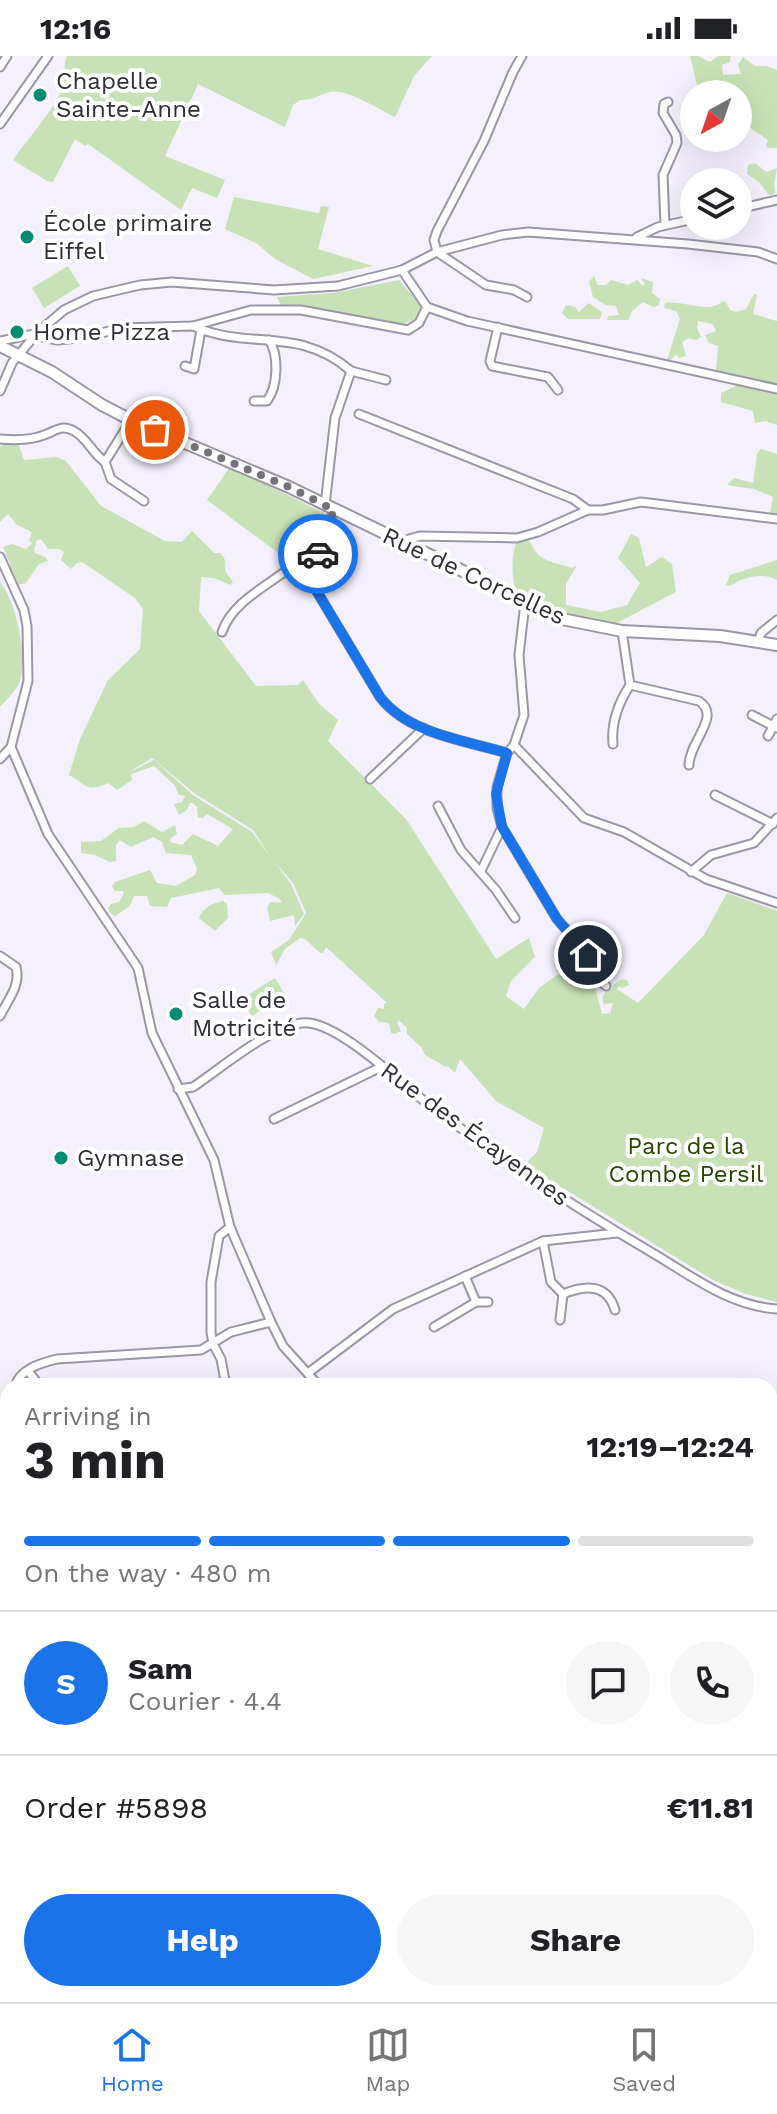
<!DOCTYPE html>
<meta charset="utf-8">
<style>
body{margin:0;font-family:"Work Sans",sans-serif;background:#f6f6f6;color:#202124;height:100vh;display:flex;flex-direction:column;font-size:30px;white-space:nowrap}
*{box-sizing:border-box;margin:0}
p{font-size:26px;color:#757577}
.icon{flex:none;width:44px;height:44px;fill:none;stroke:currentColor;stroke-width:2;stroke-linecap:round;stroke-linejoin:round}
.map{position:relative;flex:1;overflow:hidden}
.drawer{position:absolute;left:0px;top:1322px;width:778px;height:624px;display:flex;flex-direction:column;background:#fff;border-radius:24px 24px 0 0;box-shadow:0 8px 32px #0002}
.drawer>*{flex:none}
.needle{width:52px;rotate:220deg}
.tools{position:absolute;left:680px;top:24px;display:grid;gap:16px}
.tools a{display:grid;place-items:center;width:72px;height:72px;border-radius:50%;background:#fff;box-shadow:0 8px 32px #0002;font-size:40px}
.pin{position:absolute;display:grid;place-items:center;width:68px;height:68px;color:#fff;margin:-34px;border:4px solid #fff;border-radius:50%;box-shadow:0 2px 8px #0007}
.courier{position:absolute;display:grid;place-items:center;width:80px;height:80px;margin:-40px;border:6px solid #1a73e8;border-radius:50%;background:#fff;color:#222;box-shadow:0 2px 10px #0007}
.overview em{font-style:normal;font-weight:700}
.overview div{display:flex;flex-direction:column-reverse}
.overview{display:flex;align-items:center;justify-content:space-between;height:136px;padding:0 24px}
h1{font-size:52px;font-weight:700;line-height:60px}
.bar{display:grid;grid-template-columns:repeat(4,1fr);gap:12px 8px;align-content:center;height:96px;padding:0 24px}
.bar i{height:10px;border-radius:6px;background:#e0e0e0}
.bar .current{background:#1a73e8}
.bar p{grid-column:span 4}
.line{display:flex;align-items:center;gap:20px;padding:0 24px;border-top:2px solid #e0e0e0}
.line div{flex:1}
.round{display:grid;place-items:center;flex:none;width:84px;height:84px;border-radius:42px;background:#f6f6f6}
.cta{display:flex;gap:16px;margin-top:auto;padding:16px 24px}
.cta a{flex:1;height:92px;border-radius:48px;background:#1a73e8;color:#fff;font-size:32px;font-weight:700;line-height:92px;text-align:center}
.cta a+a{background:#f6f6f6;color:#202124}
.status{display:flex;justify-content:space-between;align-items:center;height:56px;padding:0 40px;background:#fff;direction:ltr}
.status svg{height:22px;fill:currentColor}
.tabs{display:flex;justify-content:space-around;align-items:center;height:112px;border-top:2px solid #e0e0e0;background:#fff;font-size:22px;color:#757577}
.tabs a{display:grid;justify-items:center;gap:4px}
.tabs .current{color:#1a73e8}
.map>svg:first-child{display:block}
.green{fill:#c8e1b6}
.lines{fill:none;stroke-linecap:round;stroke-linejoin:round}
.minor-casing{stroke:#9c96a8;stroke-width:11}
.secondary-casing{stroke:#9c96a8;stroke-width:14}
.minor{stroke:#fff;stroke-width:7}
.secondary{stroke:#fff;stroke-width:10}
.done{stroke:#75727b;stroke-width:8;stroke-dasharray:0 14.4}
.route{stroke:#1a73e8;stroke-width:10}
.poi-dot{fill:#048c72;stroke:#fff;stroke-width:3}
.labels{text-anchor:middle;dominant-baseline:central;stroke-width:8;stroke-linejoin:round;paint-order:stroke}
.poi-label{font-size:24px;fill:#302e35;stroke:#fff;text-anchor:start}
.street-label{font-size:24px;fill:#302e35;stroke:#fff}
.park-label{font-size:24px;fill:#274700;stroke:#fff}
</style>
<div class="status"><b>12:16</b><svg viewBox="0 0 49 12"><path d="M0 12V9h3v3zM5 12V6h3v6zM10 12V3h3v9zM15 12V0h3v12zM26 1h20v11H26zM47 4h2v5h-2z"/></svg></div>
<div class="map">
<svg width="777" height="1946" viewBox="0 0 777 1946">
<rect width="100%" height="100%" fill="#f4f0fc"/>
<g class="green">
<path d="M67 0H432L414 20 395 61C380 54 346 32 330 36 316 39 317 44 300 44L293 49 285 71 198 28 165 100 225 124 217 142 192 132 181 154 88 88 85 90 75 83 53 126 47 125 13 104C26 85 57 50 63 31 67 20 62 11 67 0Z"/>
<path d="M690 0H698L710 6 718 0H731L730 6 722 9 723 19 741 18 738 9 743 1 755 10H766L777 14V92H768L766 90 768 84 749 71 738 72V38H699Z"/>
<path d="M755 107 766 116 777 112 774 127 775 136 773 139H769L759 126 747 118 748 109Z"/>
<path d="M234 141 319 157 321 150 329 151 318 193 373 210 313 223 275 203 256 187 225 173Z"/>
<path d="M68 210 80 230 44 252 32 232Z"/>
<path d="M594 220 598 229H606L611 224 628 229 637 224 642 229 645 228 641 222 653 226 652 237 660 243 659 249 653 251 643 246 632 255 628 264H607L608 260 619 259 616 250 606 249 593 241 589 226Z"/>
<path d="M399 224 421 250 417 262 403 268 360 262 357 260 319 253 281 250 277 241 333 237Z"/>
<path d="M754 238 757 239 753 258 777 265V369L766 365 755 367 753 355 721 346V337L738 329 744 331V321L727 322 716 316 718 290 709 287 705 279 716 275 713 268 698 265 697 272 701 281 696 284 689 282 682 286 686 300 679 302 676 298 669 306 667 304 680 263 676 255 664 252 665 247C685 244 708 259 723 245L726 246 730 254 736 256 746 253Z"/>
<path d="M589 247 602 256 600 263H568L562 257 566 249 575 251 579 256Z"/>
<path d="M5 387H18L24 404 56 401 66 405 101 450 165 485 182 486 192 475 214 497H220C227 504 225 506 225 515L233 526 230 529 214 522 201 521 199 555 256 630 298 629 303 624 319 648 338 664 328 685 406 763 496 903 529 882 535 901 511 925 506 940 524 953 539 932 564 914 574 931 593 923 602 958 610 957 613 947 604 948 602 942 607 934 612 933 613 929 622 923 627 924 629 929 622 932 619 930 617 933 638 947 704 879 727 837 777 855V1246L746 1238 713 1224 548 1123 526 1107 537 1096 544 1072 496 1045 460 1003 455 1017 448 1010 446 1011 425 999 421 991 407 978V972L399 964 397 967 401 975 395 978 391 977 389 967 379 966 374 960 378 952 384 953V948L387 947 326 891 323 897H320L305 883 300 882 285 893 276 909 271 896 289 884 306 857 293 827 272 803 253 774 194 737 152 702 126 718 154 704 193 739 252 776 291 828 304 858 295 870 294 859 270 865 267 851 271 846 282 847 280 843 268 837 225 839 219 832 171 842 167 851 150 850 147 840H134L130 850 115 860 111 858 108 852 111 848 119 846 124 838 123 835H115L112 830 115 826 150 814 157 827 176 830 195 819 197 813 191 799 166 797 162 786 153 781 131 791 120 784 116 789V805L110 806 95 799 81 797V786L101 785 119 772 134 771 144 765 162 776 175 769 177 778 171 782 170 786 182 789 193 778 218 790 233 773 207 758 203 762H198L197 751 193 747H190L187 754 179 759 174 748 182 746 185 740 179 739 175 730 154 710 131 718 132 724 117 734 108 727C86 737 87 729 69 719L80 683 108 624 140 593 143 553 135 542 82 506 77 507 71 513 61 504 64 496 59 493H48L41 483 37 484 34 493 35 497 45 501 48 505 39 508 25 528H18L3 491 12 488 26 493 32 487 29 485 32 476 17 469 8 458 0 466V391Z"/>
<path d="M761 393 777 398V460L770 457 773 441 754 433 727 429 734 422 753 427 757 398Z"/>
<path d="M230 411 324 457 325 460 305 510 294 509 207 444Z"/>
<path d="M631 478 639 482 646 511 662 501 672 508 676 536 609 571C597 563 586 564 572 560 552 554 534 547 516 537 512 521 510 496 519 481L524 480C531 485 531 489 536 496 543 506 560 508 572 512L577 509 566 528V549L601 556 627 549 640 527 618 502Z"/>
<path d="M777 504V524C763 516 743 521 730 530L726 529 730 519Z"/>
<path d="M0 526C16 544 28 603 20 625 16 635 7 643 0 651Z"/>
<path d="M223 845 227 848 228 862 215 875 199 862C202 852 214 847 223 845Z"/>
<path d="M275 922 285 939 252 960 241 943Z"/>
<path d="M0 1910 8 1915V1938H37L35 1946H0Z"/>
<path d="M477 1938H621L633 1946H492Z"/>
</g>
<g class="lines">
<g class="minor-casing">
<g id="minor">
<path d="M0 11 7 0"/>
<path d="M0 68 48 0"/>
<path d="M738 153 777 144"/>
<path d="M665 169 663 119 677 87 676 79 663 57 664 48 668 46"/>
<path d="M637 181 658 171 694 163"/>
<path d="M437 196 434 184 437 175 484 85 513 16 522 0"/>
<path d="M437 196 486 229 514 234 527 241"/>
<path d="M427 251 467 265 777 333"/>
<path d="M193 270C249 295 298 269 351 315L335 362 325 449"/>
<path d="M498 271 490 305 492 310 548 321 558 334"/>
<path d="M34 280 58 284 87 281 120 272 193 270 251 254H301L408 274 419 267 427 251 402 214"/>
<path d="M0 285 34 278"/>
<path d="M185 310 194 313 201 274"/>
<path d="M351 315 386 324"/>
<path d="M0 335 12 307 36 278 64 254 93 240 140 229 172 226 274 234 338 230 402 214 437 196 502 179 528 176 688 188 758 196 777 203"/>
<path d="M254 345H267C278 330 279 299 269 284"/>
<path d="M359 358 573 443 588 454"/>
<path d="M0 383C12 384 32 384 44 379 56 375 61 368 74 375 87 382 92 397 105 406L131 364"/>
<path d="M105 406 111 423 144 445"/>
<path d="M334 454 309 520 310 524 380 641C408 678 464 684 507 697"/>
<path d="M406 488 409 483 420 480 517 482 538 476 588 454H603L641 446 777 463"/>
<path d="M0 501 24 554 27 570 28 625 11 691 0 703"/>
<path d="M525 547 519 599 524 659 514 689 507 697 497 731V752L502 771 557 863 584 894 597 923 606 930"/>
<path d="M222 576C231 549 261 533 283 517L291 515 309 520"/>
<path d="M758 586 761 577 777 564"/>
<path d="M630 629 699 645C722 660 689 686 689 709"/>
<path d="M752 659 777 672"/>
<path d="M768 680 777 663"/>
<path d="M613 688C611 667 619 646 630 629L622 575"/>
<path d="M514 689 584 762 624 776 706 823 777 847"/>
<path d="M11 691 48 778 138 912 152 977 214 1104 230 1171 271 1266 283 1290 319 1330"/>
<path d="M370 723 424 672"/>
<path d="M715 739 773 768"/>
<path d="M438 750 461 794 496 834 515 862"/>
<path d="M481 815 502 771"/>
<path d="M691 816 711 799 754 787 777 762"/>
<path d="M0 900 16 911C21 930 8 943 0 960"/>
<path d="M178 1033 193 1031C219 1014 278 963 309 967 342 971 395 1022 423 1044 497 1101 576 1152 656 1199 694 1222 731 1250 777 1253"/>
<path d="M274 1063 381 1011"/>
<path d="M543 1185 551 1226 563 1238"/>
<path d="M563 1238C585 1229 607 1227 615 1254"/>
<path d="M476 1246H488"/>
<path d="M560 1264 563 1238"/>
<path d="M434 1271 476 1246 465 1220"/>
<path d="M28 1315 40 1330"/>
<path d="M308 1317 393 1253 543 1185 617 1177"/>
<path d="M15 1330C20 1313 41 1307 57 1303L201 1294 231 1276 271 1266"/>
<path d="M226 1330 221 1303 213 1288 211 1276V1226L219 1180 230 1171"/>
<path d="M0 1365 8 1349"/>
<path d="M0 1456 8 1469"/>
<path d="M770 1609 777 1613"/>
<path d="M770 1742 777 1747"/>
<path d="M0 1861 8 1860"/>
<path d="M0 1881 8 1885"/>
<path d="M117 1938 160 1946"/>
<path d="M377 1938 385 1946"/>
</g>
</g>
<g class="secondary-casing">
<path id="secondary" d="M0 290 52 316 102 349 131 364 289 431 562 563 622 575 720 580 777 589"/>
</g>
<use href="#minor" class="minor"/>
<use href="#secondary" class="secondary"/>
</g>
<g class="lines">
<path class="done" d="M155 374 289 431 334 454 318 498"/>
<path class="route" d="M318 498 310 524 380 641C409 678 464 684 507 697L496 738 502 771 557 863 588 899"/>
</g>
<g class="poi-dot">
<circle cx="40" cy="39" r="8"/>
<circle cx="27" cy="181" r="8"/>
<circle cx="17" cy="276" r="8"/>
<circle cx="176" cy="958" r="8"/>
<circle cx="61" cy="1102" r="8"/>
</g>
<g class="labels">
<g class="poi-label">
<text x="56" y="25">Chapelle<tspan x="56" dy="28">Sainte-Anne</tspan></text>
<text x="43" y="167">École primaire<tspan x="43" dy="28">Eiffel</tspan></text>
<text x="33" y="276">Home Pizza</text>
<text x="192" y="944">Salle de<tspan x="192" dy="28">Motricité</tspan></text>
<text x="77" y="1102">Gymnase</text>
</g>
<g class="street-label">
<text transform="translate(474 520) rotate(25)">Rue de Corcelles</text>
<text transform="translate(475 1078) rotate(36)">Rue des Écayennes</text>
</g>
<g class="park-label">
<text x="686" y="1090">Parc de la<tspan x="686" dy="28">Combe Persil</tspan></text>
</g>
</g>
</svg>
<div class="tools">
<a><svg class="needle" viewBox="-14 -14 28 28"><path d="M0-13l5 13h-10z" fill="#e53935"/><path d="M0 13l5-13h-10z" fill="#757577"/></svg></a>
<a><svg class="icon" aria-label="layers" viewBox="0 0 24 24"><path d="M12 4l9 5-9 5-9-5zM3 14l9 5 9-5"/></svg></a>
</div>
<div class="pin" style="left:155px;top:374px;background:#ea580c"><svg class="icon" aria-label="bag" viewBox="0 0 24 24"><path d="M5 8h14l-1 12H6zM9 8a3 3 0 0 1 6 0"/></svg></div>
<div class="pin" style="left:588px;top:899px;background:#1f2937"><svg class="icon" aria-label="home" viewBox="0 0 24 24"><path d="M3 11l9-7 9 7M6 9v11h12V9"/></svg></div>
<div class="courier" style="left:318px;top:498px"><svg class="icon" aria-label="car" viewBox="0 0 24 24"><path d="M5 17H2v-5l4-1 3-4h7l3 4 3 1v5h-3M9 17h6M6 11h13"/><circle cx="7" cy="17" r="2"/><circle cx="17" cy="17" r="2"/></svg></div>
<section class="drawer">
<div class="overview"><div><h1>3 min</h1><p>Arriving in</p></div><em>12:19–12:24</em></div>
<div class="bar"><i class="current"></i><i class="current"></i><i class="current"></i><i></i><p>On the way · 480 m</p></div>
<div class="line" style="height:144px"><b class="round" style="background:#1a73e8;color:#fff">S</b><div><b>Sam</b><p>Courier · 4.4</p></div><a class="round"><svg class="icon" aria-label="chat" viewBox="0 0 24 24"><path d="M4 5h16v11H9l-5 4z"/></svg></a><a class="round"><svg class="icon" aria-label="phone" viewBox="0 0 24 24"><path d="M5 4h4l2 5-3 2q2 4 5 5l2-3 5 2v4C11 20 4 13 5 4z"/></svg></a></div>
<div class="line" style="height:104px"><div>Order #5898</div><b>€11.81</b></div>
<div class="cta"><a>Help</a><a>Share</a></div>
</section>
</div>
<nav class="tabs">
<a class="current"><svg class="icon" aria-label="home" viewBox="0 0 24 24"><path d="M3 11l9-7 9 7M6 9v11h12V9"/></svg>Home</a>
<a><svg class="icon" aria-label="map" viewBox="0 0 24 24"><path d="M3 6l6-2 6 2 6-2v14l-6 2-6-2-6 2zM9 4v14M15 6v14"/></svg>Map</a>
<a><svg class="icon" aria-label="saved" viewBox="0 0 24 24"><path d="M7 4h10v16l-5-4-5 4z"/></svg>Saved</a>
</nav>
